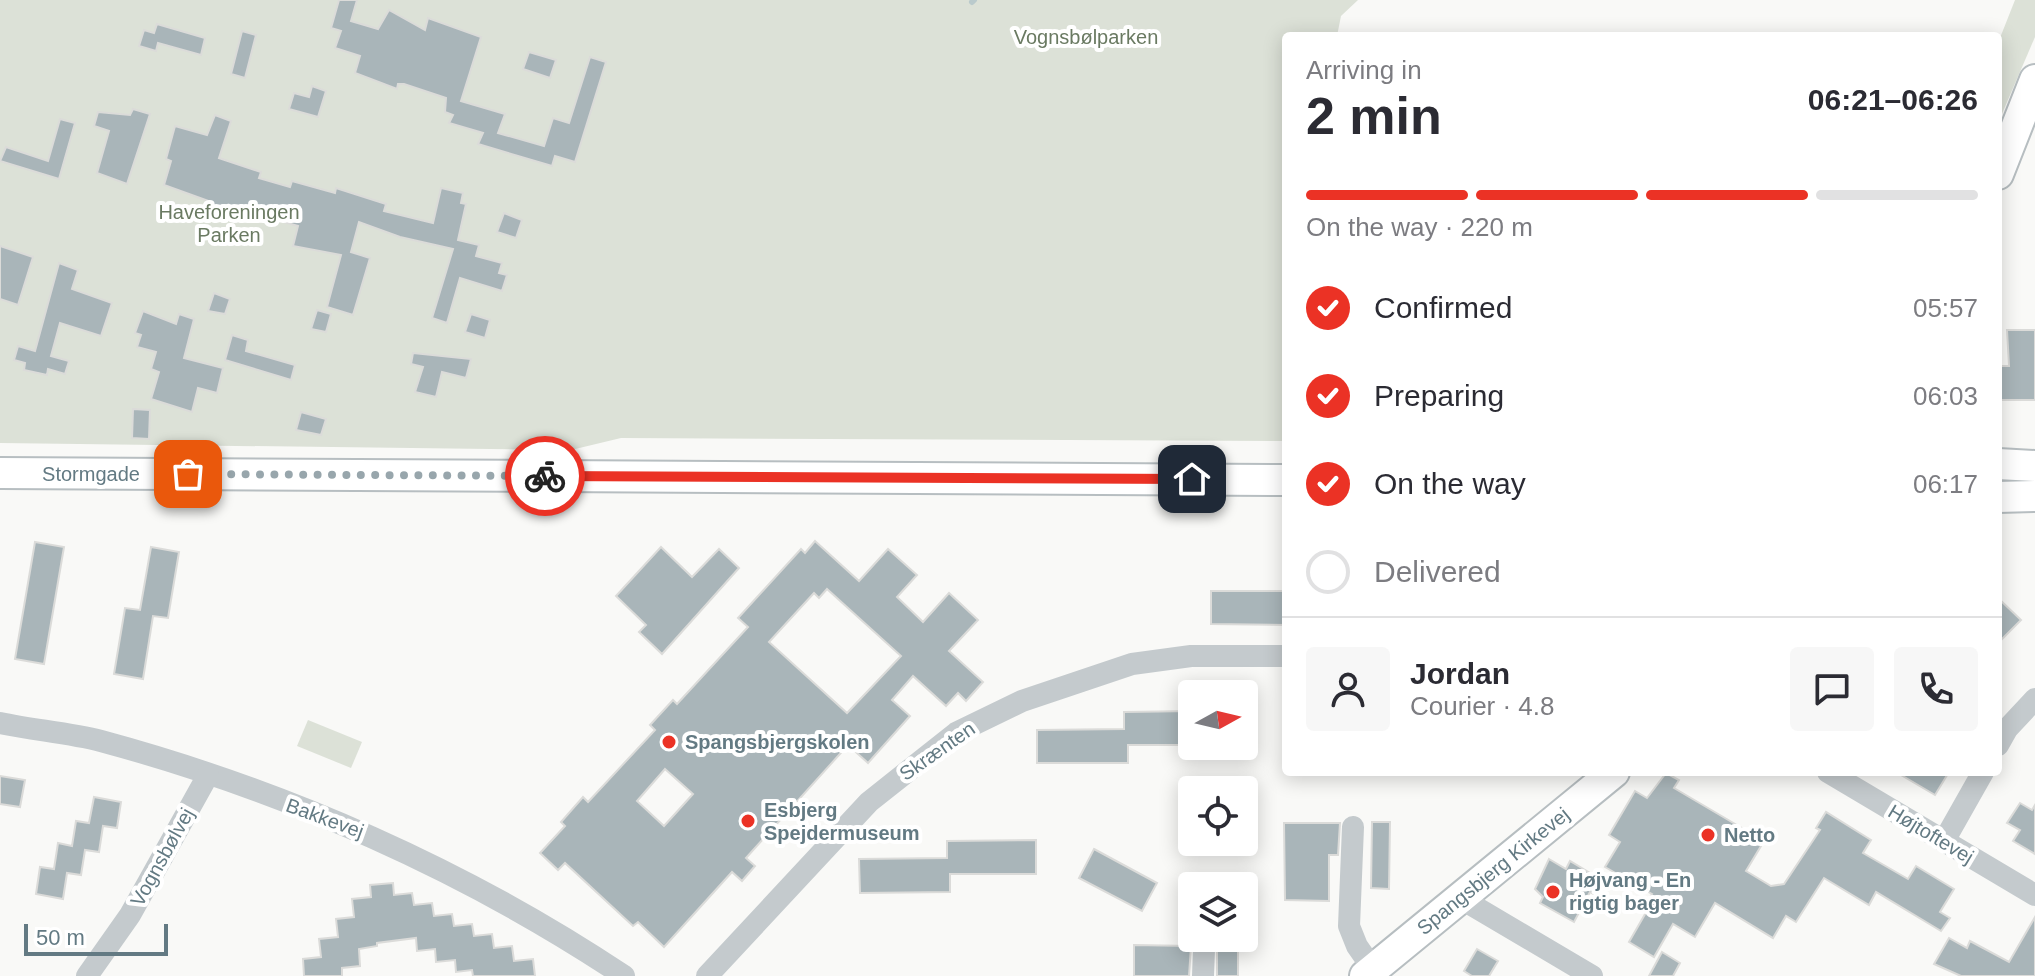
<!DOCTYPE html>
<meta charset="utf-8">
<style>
body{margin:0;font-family:Helvetica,sans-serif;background:#f7f7f7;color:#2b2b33;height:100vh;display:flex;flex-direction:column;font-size:30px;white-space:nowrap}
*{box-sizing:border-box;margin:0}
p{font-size:26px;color:#7c7c81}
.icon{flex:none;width:44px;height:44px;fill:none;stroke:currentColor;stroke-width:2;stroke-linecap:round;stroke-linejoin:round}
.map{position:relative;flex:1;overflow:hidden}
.drawer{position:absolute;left:1282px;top:32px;width:720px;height:744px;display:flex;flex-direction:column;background:#fff;border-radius:8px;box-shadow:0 4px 20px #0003}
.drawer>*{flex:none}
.needle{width:52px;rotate:82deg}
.tools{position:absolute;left:1178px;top:680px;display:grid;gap:16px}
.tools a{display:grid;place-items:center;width:80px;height:80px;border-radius:8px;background:#fff;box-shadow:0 4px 20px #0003;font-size:40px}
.scale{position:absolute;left:24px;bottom:20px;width:144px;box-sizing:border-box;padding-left:8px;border:4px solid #637a83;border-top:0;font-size:22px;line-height:28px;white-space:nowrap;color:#637a83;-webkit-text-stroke:6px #fff;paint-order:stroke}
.pin{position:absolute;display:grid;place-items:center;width:68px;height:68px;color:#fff;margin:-34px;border-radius:16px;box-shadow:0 4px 12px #0006}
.courier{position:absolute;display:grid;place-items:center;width:80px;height:80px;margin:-40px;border:6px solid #eb3225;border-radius:50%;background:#fff;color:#222;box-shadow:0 2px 10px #0007}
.head em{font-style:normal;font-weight:700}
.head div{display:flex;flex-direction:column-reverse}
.head{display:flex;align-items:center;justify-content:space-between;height:136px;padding:0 24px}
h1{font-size:52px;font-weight:700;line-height:60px}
.bar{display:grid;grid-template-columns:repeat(4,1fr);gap:12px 8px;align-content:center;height:96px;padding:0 24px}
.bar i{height:10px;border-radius:6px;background:#e1e1e2}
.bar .active{background:#eb3225}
.bar p{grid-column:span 4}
.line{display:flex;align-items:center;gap:20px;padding:0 24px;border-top:2px solid #e1e1e2}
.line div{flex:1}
.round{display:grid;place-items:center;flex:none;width:84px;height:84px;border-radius:8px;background:#f7f7f7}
ol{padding:0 24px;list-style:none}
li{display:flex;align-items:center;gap:24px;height:88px}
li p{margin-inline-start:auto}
li .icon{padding:8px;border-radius:50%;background:#eb3225;color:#fff;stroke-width:4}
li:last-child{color:#7c7c81}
li i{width:44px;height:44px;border:4px solid #e1e1e2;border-radius:50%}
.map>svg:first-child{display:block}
.green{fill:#dce1d7}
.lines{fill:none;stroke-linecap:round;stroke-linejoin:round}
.stream{stroke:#bacacc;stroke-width:6}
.building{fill:#a9b5b9;stroke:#dbdbd9;stroke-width:2;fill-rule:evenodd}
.secondary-casing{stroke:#b7bec1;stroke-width:34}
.street{stroke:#c4cacd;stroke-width:22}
.secondary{stroke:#fff;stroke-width:30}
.done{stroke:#98a6ac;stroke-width:8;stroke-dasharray:0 14.4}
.route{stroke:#eb3225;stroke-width:10}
.poi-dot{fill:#eb3225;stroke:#fff;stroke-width:3}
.labels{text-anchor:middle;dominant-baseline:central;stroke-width:8;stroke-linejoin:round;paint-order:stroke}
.park-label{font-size:20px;fill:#6a7a62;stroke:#fff}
.street-label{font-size:20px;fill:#637a83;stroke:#fff}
.poi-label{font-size:20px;font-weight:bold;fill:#637a83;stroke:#fff;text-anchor:start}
</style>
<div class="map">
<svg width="2035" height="976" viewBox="0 0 2035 976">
<rect width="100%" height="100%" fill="#f9f9f7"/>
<g class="green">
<path d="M0 0H1358L1341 16 1337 36H1286V441L621 438 571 450 0 443Z"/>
<path d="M2015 0H2035V37L1998 123V43Z"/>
<path d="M308 720 362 742 351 768 297 746Z"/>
</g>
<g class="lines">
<path class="stream" d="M972 2 974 0"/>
</g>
<g class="building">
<path d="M339 0H357L351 21 378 29 389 10 425 30 428 18 481 37 461 101 505 114 498 133 544 146 553 118 569 123 590 57 606 62 575 162 555 156 552 166 478 144 483 133 449 123 453 115 445 112 446 98 404 84H398L397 89 355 73 360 56 335 48 341 31 331 28Z"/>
<path d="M157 24 205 38 201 55 158 43 156 51 139 46 144 30 154 33Z"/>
<path d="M242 31 256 35 245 78 231 74Z"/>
<path d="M529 52 556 60 550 78 523 69Z"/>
<path d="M312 86 326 91 318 117 289 109 294 93 309 97Z"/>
<path d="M133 109 150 114 127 184 97 173 109 131 94 126 98 112 130 115Z"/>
<path d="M215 115 231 121 219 158 261 172 259 178 290 187 292 181 335 193 336 188 386 204 384 211 433 223 441 188 463 193 461 203 466 204 458 240 479 245 476 256 502 263 499 273 507 275 502 291 460 278 447 323 432 318 453 249 400 237 359 222 351 252 370 258 353 315 327 307 341 255 293 246 298 226 238 209 234 222 208 214 211 202 164 185 171 161 166 159 175 126 207 135Z"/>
<path d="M60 119 75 123 59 179 0 161 6 147 48 161Z"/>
<path d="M504 213 522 220 516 238 497 232Z"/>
<path d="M0 246 33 257 18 305 0 299Z"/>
<path d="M59 263 78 270 72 289 112 303 101 336 60 323 51 356 69 361 65 374 48 369 47 375 24 370 25 363 14 360 18 346 35 351Z"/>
<path d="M214 293 230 299 225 314 208 311Z"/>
<path d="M317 310 331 314 326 332 311 329Z"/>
<path d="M143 311 176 324 179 314 194 319 184 358 223 368 217 393 198 388 192 412 151 399 159 372 151 369 156 352 137 347 141 335 135 333Z"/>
<path d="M471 314 490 320 485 338 465 332Z"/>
<path d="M2007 330H2035V400H1998V366H2009Z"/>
<path d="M232 335 248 340 246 351 295 365 291 380 225 360Z"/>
<path d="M413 353 471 359 466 378 442 372 436 397 415 392 423 367 411 364Z"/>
<path d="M133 409 150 410 149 439 132 438Z"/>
<path d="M301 412 326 419 321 435 296 430Z"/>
<path d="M815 541 859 581 888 549 917 575 897 597 923 622 949 593 978 620 949 651 983 682 966 701 958 693 946 706 913 676 892 700 910 716 868 763 848 745 746 858 755 866 742 881 732 872 664 947 638 922 633 926 565 863 558 870 540 853 565 826 561 822 583 797 588 802 655 730 650 725 673 700 677 704 748 627 738 618 801 549 805 553ZM827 589 901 656 847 713 769 642 814 593 819 598ZM665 769 693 794 664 826 637 801Z"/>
<path d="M35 542 64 547 44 664 15 659Z"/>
<path d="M151 547 179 552 168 618 153 616 143 679 114 674 125 608 140 610Z"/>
<path d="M661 547 692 577 719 549 739 568 662 654 639 632 646 625 616 596Z"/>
<path d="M1211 591H1286V625L1211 624Z"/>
<path d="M1998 598 2021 620 1998 643Z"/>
<path d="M1192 711V745H1128V763H1037V730L1124 729V712Z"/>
<path d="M1896 772H1949L1935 795Z"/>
<path d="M1666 773 1679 780 1674 788 1764 841 1746 871 1771 886 1784 884 1820 830 1816 828 1826 812 1871 840 1863 853 1908 879 1916 866 1954 889 1940 912 1950 918 1941 931 1876 892 1869 905 1824 878 1796 922 1786 916 1773 938 1715 903 1695 937 1673 924 1654 957 1629 942 1648 909 1644 906 1652 894 1605 867 1620 842 1609 835 1635 791 1647 798Z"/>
<path d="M0 776 25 780 20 807 0 804Z"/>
<path d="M94 797 121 802 117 828 103 826 99 852 85 850 81 875 67 873 63 899 36 894 40 867 54 869 58 843 72 846 76 821 89 823Z"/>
<path d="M2020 803 2032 810 2035 805V854L2013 841 2020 830 2007 823Z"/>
<path d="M1372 822H1390L1389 889 1371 888Z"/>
<path d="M1284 823H1340L1338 855H1329V901L1285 900Z"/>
<path d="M1036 840V874H950V892L860 893 859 859 947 858V841Z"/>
<path d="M1094 849 1157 883 1142 911 1079 878Z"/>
<path d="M1549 859 1566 869 1570 861 1605 882 1597 896 1590 892 1574 922 1540 903 1543 897 1535 889Z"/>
<path d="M393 883 394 895 412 893 414 905 432 903 434 916 452 914 454 926 472 924 474 936 492 934 494 948 512 946 514 961 533 959 535 976H473L472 970 456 972 455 960 436 962 435 949 417 951 416 938 377 943V946L359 949 360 966 342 968V976H304L303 959 321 957 319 939 338 937 336 919 354 917 352 899 371 897 370 885Z"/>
<path d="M2035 917V976H1961L1934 964 1949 938 1967 948 1970 941 2009 962Z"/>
<path d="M1134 945 1191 946 1189 976H1134Z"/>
<rect x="1217" y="946" width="21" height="30"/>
<path d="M1477 949 1498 961 1489 976H1472L1464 971Z"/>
<path d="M1662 952 1680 963 1673 976H1649Z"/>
</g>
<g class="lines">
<g class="secondary-casing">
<g id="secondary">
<path d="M1998 174 2035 80"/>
<path d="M1998 464 2035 466"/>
<path d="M0 473 1286 480"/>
<path d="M1998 497 2035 496"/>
<path d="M1365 976 1614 772"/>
</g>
</g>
<g class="street">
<path d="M0 723C33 730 69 733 101 741 286 791 465 870 624 976"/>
<path d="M1998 745 2007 729 2035 699"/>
<path d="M1828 772 2035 895"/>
<path d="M1353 827 1349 926 1357 946 1373 969"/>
<path d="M1944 841 1983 772"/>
<path d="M1460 898 1592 976"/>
<path d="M87 976 130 915 208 775"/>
<path d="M707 976 869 802 956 733 1022 701 1132 664 1191 656H1286"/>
<path d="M1203 976 1204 949"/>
</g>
<use href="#secondary" class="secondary"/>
</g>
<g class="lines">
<path class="done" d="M188 474 545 476"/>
<path class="route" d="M545 476 1192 479"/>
</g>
<g class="poi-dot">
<circle cx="669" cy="742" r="8"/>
<circle cx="748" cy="821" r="8"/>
<circle cx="1708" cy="835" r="8"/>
<circle cx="1553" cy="892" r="8"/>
</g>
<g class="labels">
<g class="park-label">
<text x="1086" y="37">Vognsbølparken</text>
<text x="229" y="212">Haveforeningen<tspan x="229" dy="23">Parken</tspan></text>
</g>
<g class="street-label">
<text x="91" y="474">Stormgade</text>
<text transform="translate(937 751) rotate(-35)">Skrænten</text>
<text transform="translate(325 818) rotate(20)">Bakkevej</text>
<text transform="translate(1931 834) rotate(31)">Højtoftevej</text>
<text transform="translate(162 857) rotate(-61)">Vognsbølvej</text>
<text transform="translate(1493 871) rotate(-39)">Spangsbjerg Kirkevej</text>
</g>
<g class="poi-label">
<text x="685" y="742">Spangsbjergskolen</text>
<text x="764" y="810">Esbjerg<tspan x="764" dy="23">Spejdermuseum</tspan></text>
<text x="1724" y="835">Netto</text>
<text x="1569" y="880">Højvang - En<tspan x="1569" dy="23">rigtig bager</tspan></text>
</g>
</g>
</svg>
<div class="tools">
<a><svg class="needle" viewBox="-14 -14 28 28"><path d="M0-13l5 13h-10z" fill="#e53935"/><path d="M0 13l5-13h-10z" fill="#7c7c81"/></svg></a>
<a><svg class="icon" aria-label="locate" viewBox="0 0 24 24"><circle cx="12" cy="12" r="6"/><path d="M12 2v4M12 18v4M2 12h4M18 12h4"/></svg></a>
<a><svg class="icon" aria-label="layers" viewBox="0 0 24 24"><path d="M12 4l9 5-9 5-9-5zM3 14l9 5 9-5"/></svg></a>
</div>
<div class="scale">50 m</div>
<div class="pin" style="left:188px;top:474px;background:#ea580c"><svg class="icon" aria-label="bag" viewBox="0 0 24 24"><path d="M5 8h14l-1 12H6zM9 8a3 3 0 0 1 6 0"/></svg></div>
<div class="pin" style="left:1192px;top:479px;background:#1f2937"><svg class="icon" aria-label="home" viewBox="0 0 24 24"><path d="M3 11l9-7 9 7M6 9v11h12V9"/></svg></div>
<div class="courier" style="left:545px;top:476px"><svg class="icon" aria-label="bike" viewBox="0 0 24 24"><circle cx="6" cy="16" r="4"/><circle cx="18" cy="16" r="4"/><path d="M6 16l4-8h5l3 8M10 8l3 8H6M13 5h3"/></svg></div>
<section class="drawer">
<div class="head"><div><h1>2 min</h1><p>Arriving in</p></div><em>06:21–06:26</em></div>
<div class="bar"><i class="active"></i><i class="active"></i><i class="active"></i><i></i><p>On the way · 220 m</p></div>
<ol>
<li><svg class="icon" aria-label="check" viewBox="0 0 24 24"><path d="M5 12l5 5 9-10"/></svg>Confirmed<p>05:57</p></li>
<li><svg class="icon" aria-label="check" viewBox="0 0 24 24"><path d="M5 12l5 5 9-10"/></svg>Preparing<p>06:03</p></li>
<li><svg class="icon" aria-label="check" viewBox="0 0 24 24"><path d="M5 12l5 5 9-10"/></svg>On the way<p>06:17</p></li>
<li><i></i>Delivered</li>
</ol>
<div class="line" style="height:144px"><a class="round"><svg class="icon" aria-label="person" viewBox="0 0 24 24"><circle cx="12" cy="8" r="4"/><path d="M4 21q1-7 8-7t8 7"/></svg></a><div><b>Jordan</b><p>Courier · 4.8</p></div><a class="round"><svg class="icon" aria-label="chat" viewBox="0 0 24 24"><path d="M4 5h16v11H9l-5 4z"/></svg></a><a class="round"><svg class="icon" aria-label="phone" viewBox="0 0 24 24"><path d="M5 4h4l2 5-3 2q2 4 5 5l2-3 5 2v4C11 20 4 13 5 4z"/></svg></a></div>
</section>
</div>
